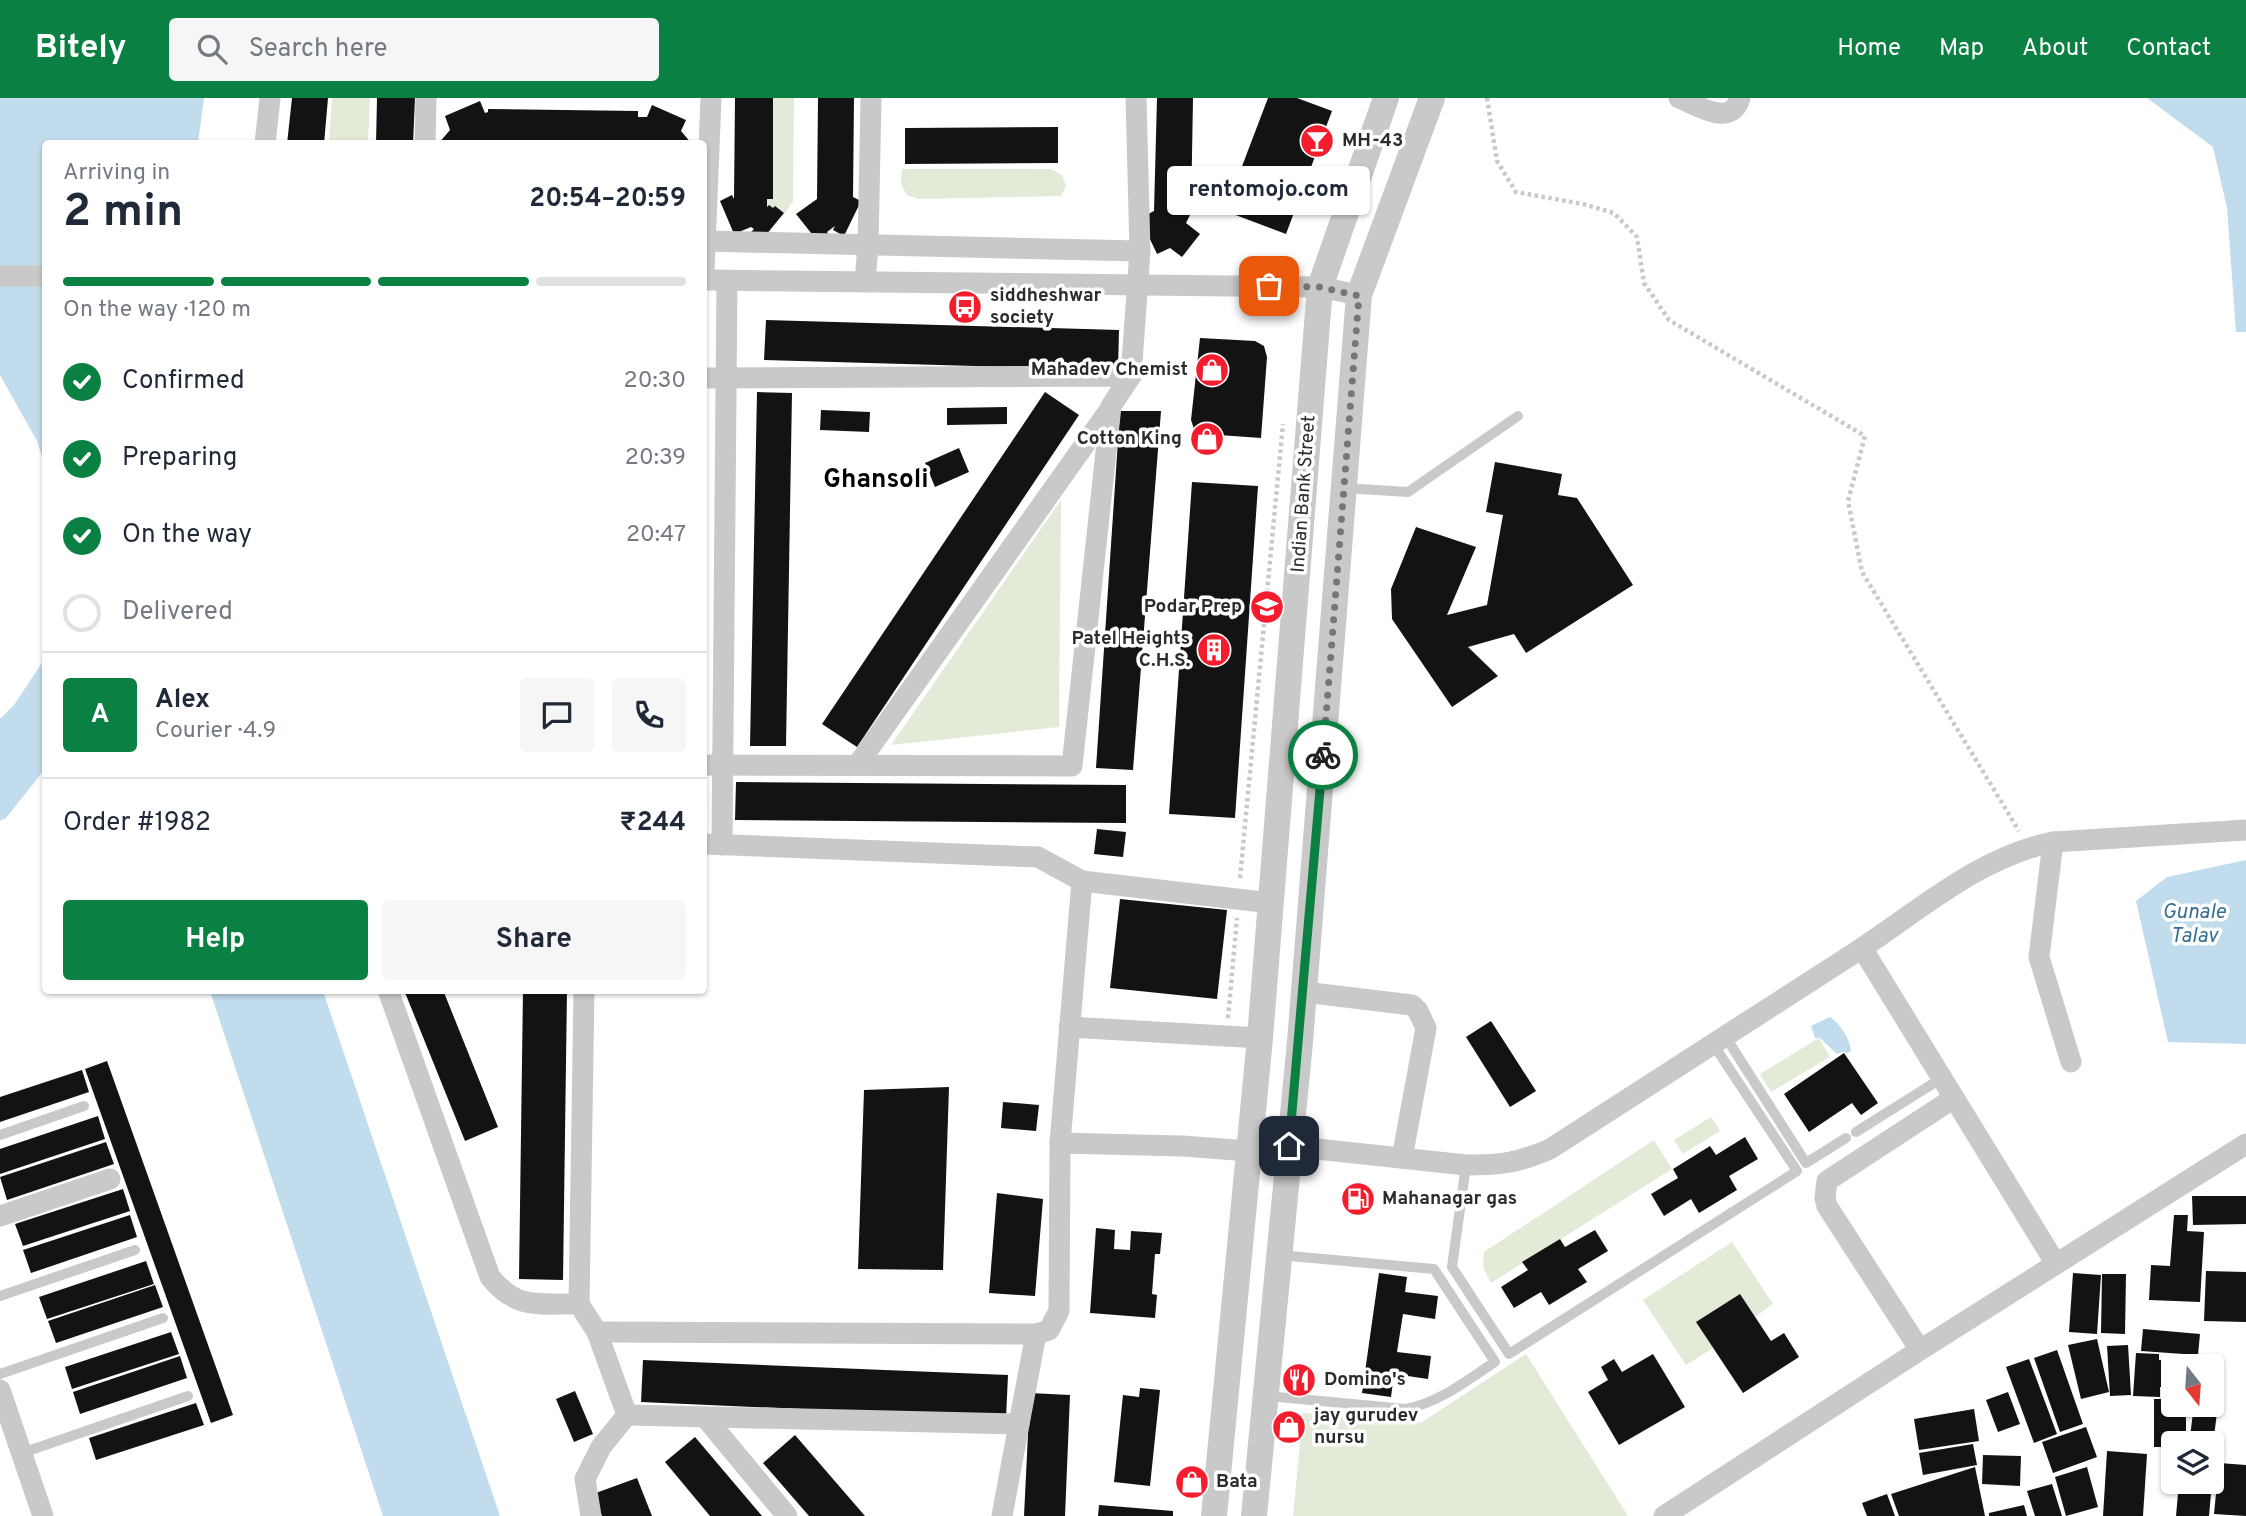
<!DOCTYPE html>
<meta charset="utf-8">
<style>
body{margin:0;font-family:Overpass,sans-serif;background:#f6f6f7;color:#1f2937;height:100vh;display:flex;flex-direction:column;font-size:26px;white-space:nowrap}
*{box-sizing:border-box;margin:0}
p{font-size:23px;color:#747a83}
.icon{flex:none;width:38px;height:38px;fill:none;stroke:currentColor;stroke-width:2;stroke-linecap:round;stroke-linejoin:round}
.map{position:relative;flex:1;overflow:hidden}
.details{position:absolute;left:42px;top:42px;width:665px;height:854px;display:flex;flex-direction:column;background:#fff;border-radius:7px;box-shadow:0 2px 5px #0004}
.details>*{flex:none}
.needle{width:46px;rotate:163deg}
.controls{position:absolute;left:2161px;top:1256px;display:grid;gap:14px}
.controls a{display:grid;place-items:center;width:63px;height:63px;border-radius:7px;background:#fff;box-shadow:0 2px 5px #0004;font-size:35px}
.pin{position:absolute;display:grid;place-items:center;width:60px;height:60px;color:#fff;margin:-30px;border-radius:14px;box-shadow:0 4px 10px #0006}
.courier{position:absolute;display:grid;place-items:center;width:70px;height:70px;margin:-35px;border:5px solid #0b8043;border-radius:50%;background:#fff;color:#222;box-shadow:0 2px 9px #0007}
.bubble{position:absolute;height:49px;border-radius:7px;background:#fff;box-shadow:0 2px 5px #0004;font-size:23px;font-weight:700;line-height:49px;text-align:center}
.head em{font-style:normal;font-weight:700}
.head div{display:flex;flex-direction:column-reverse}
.head{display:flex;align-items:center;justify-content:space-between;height:119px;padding:0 21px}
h1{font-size:46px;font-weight:700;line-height:52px}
.bar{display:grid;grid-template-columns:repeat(4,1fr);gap:10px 7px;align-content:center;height:84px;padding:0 21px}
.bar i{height:9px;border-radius:5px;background:#e0e1e3}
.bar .on{background:#0b8043}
.bar p{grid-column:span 4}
.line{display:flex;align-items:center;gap:18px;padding:0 21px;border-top:2px solid #e0e1e3}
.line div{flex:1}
.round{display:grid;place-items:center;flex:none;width:74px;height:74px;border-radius:7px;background:#f6f6f7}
ol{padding:0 21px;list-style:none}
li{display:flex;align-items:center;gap:21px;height:77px}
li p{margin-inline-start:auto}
li .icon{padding:7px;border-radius:50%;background:#0b8043;color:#fff;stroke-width:4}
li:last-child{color:#747a83}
li i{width:38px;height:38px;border:4px solid #e0e1e3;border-radius:50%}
.cta{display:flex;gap:14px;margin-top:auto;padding:14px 21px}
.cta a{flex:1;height:80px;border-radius:7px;background:#0b8043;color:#fff;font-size:28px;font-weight:700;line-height:80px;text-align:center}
.cta a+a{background:#f6f6f7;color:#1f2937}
header{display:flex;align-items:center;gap:42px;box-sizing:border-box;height:98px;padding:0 35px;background:#0b8043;color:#fff}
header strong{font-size:33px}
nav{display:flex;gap:38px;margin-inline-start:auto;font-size:24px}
.search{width:490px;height:63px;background:#f6f6f7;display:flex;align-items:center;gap:18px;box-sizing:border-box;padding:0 24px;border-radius:7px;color:#747a83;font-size:26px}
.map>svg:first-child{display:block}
.green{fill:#e2ebd7}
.water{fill:#c1dced}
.building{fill:#131313}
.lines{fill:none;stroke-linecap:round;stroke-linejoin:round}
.path{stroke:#c9c9c9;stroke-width:4.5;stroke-dasharray:3.5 3.5;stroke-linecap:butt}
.service{stroke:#c9c9c9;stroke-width:10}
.minor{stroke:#c9c9c9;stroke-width:21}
.tertiary{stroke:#c9c9c9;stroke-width:26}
.done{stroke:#767676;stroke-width:7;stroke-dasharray:0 12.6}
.route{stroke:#0b8043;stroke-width:9}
.labels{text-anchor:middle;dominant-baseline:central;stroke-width:7;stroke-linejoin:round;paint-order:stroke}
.poi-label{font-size:19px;font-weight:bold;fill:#2c2c2c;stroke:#fff;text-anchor:start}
.street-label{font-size:19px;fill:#2c2c2c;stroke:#fff}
.water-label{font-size:21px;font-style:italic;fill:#346e94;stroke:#fff}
.district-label{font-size:26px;font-weight:bold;fill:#000;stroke:#fff}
</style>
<header>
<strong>Bitely</strong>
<div class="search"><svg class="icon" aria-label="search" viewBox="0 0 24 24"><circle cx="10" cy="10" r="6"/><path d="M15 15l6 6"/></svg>Search here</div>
<nav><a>Home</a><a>Map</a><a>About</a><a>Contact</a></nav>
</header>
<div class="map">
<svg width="2246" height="1418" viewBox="0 0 2246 1418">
<rect width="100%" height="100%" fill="#fff"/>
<g class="green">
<path d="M332 0H370L368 45H329Z"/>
<path d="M759 0H794L793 103 785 115 772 119 764 113Z"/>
<path d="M902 71H1051L1062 77 1066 88 1061 98 918 101 907 97 901 86Z"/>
<path d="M1061 402 1059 629 891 647Z"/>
<path d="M1819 940 1830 959 1771 994 1760 976Z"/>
<path d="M1711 1019 1720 1033 1683 1056 1674 1042Z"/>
<path d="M1654 1042 1672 1071 1491 1185 1483 1169 1484 1154Z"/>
<path d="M1732 1144 1773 1206 1755 1219 1697 1224 1713 1250 1686 1267 1643 1202Z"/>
<path d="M1526 1256 1628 1418H1293L1303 1315 1422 1324Z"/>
</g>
<g class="water">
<path d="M0 0H204L198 45 46 46 45 368 37 343 0 277Z"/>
<path d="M2147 0H2246V234H2236L2227 110 2213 49Z"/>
<path d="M45 560V671L6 720 0 723V621L14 607Z"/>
<path d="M2246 762V946L2168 944 2136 803 2167 779Z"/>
<path d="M210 893H323L500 1418H383Z"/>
<path d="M1830 919C1840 926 1850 940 1851 953L1848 955 1842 954 1837 956 1820 940H1815L1811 928Z"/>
</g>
<g class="building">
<path d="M292 0H328L324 46H287Z"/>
<path d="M377 0H415L413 46H376Z"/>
<path d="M735 0H773V101H767V109L769 107 773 110 775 108 784 115 761 143 751 134 754 131 751 129 734 136 720 103 732 97 734 101Z"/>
<path d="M818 0H854L853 99 861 103 844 138 833 132 835 128 827 134 829 137 819 145 796 116 817 101Z"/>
<path d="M1157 0H1193L1191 115 1186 125 1200 136 1182 159 1170 150 1157 156 1140 120 1154 113Z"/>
<path d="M1268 0H1297L1332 13 1286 136 1225 113Z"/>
<path d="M480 3 485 15 488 14V11L638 13V19H647L652 7 686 22 681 33 692 46H438L450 32 445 18Z"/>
<path d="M1058 29V65L905 66V30Z"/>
<path d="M766 222 1119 232 1118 272 764 262Z"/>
<path d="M1200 240 1255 243 1264 248 1267 259 1261 340 1205 336 1194 331 1191 322Z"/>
<path d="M757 294 792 295 786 648H750Z"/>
<path d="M1045 294 1079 317 857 649 822 626Z"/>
<path d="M1007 309V326L947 327V310Z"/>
<path d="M821 312 870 314 869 334 820 332Z"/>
<path d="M1120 313H1161L1133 672 1096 670Z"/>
<path d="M959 350 969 374 935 389 925 365Z"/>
<path d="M1495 364 1562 376 1558 397 1577 400 1633 487 1526 555 1514 536 1468 549 1498 578 1452 609 1392 521 1391 491 1416 429 1476 449 1447 517 1487 507 1503 417 1486 414Z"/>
<path d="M1192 384 1258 388 1235 720 1169 716Z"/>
<path d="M736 684 1126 687V725L735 722Z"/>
<path d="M1097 731 1126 734 1123 759 1094 756Z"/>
<path d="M1120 801 1227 812 1217 901 1110 890Z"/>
<path d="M404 892H443L498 1029 465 1043Z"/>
<path d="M523 892H567L563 1182 519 1181Z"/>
<path d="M1491 923 1536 993 1510 1009 1466 939Z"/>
<path d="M1844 955 1878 1005 1861 1017 1852 1005 1809 1034 1784 996Z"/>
<path d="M107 963 233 1317 211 1325 85 971Z"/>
<path d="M82 972 89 994 0 1024V999Z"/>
<path d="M949 989 943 1172 858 1171 864 992Z"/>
<path d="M1003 1004 1039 1007 1036 1033 1001 1030Z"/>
<path d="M98 1018 105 1041 0 1076V1051Z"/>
<path d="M1745 1039 1758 1061 1729 1078 1737 1092 1699 1115 1691 1101 1664 1118 1651 1096 1678 1080 1673 1071 1710 1048 1716 1057Z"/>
<path d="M106 1044 114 1066 7 1102 0 1079Z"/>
<path d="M123 1091 130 1113 23 1148 15 1126Z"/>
<path d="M997 1095 1043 1101 1035 1198 989 1195Z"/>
<path d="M2192 1098H2246V1126L2193 1127Z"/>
<path d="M130 1117 137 1139 31 1175 23 1152Z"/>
<path d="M2174 1117H2188L2187 1133 2204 1134 2200 1204 2149 1202 2151 1167 2170 1168Z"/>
<path d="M1096 1130 1115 1132 1114 1151 1130 1152 1131 1133 1162 1135 1160 1156H1155L1152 1196 1157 1197 1155 1220 1090 1215Z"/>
<path d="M1595 1132 1608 1153 1578 1171 1587 1184 1549 1207 1541 1194 1514 1210 1501 1189 1528 1172 1522 1164 1560 1141 1565 1149Z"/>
<path d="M146 1163 154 1186 47 1221 39 1199Z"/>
<path d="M2206 1173 2246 1174V1224L2204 1223Z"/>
<path d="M1379 1175 1407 1179 1405 1194 1438 1198 1435 1221 1403 1216 1397 1254 1431 1258 1428 1281 1394 1276 1391 1299 1362 1295Z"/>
<path d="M2073 1175 2101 1177 2097 1236 2069 1234Z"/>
<path d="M2102 1176H2126L2125 1236 2101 1235Z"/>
<path d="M155 1187 163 1209 56 1245 48 1223Z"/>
<path d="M1740 1196 1771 1243 1784 1235 1799 1259 1743 1295 1696 1224Z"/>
<path d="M2143 1231 2200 1236 2198 1257 2141 1253Z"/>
<path d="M171 1234 179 1256 72 1291 65 1269Z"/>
<path d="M2097 1241 2109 1294 2081 1301 2068 1247Z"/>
<path d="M2128 1247 2131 1297 2110 1298 2107 1248Z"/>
<path d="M2057 1252 2083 1326 2060 1334 2034 1260Z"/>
<path d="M2136 1255 2159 1256V1262L2179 1263V1269H2174V1290L2160 1289V1299L2133 1298Z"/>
<path d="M1653 1256 1685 1309 1619 1347 1588 1294 1608 1282 1601 1269 1614 1261 1622 1274Z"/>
<path d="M180 1258 187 1280 80 1316 73 1294Z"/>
<path d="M2029 1261 2057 1336 2034 1345 2006 1269Z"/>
<path d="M643 1262 1008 1277 1006 1320 641 1304Z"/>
<path d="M1140 1290 1160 1292 1150 1388 1114 1384 1123 1297 1139 1299Z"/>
<path d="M575 1293 593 1336 574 1344 556 1301Z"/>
<path d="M2008 1294 2020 1326 1998 1334 1986 1302Z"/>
<path d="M1030 1295 1070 1297 1065 1418H1024Z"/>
<path d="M2154 1301H2174V1307H2186V1346H2174V1349H2154Z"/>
<path d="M196 1305 204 1327 96 1362 89 1340Z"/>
<path d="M2194 1307H2218L2213 1346H2189Z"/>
<path d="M1974 1311 1979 1343 1919 1352 1914 1321Z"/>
<path d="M2086 1329 2097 1359 2053 1375 2042 1344Z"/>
<path d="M795 1337 865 1418H809L763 1365Z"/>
<path d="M695 1339 762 1418H710L665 1364Z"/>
<path d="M1973 1346 1977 1367 1923 1377 1919 1355Z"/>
<path d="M2107 1353 2147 1356 2143 1418H2103Z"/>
<path d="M1983 1357 2021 1358 2020 1388 1982 1386Z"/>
<path d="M2219 1365 2246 1367V1418L2214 1416Z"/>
<path d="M1975 1369 1985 1418H1899L1891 1396Z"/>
<path d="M2087 1369 2098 1409 2066 1418 2055 1379Z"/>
<path d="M637 1380 652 1418H602L593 1396Z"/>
<path d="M2179 1384H2212L2209 1418H2176Z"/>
<path d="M2052 1386 2062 1418H2035L2027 1393Z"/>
<path d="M1887 1396 1895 1418H1867L1862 1405Z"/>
<path d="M1099 1407 1173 1413V1418H1098Z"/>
<path d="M2024 1407 2027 1418H1989V1415Z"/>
</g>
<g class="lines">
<g class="path">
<path d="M1487 0 1497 63 1516 94 1583 106 1614 115 1637 139 1644 185 1669 222 1865 338 1848 403 1862 474 2019 733"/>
<path d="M1240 780 1283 326"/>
<path d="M1228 920 1237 820"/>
</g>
<g class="service">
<path d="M1344 390 1408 394 1518 318"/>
<path d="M1725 938 1806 1065 1846 1040"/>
<path d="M1856 1034 1942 980"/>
<path d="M0 1037 84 1008"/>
<path d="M1466 1067 1452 1169 1509 1256 1797 1073 1713 946"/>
<path d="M0 1198 135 1152"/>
<path d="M0 1276 163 1220"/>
<path d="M1267 1298 1406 1311C1439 1305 1467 1282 1495 1264L1434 1171 1279 1157"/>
<path d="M22 1355 188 1298"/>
</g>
<g class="minor">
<path d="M1679 0C1699 8 1731 30 1740 0"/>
<path d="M265 46 270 0"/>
<path d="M425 46 426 0"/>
<path d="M704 143 1140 153"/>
<path d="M704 173 711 0"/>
<path d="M0 178H46"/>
<path d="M704 182 1320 189 1359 197"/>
<path d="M865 184 868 147 871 0"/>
<path d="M1131 278 1140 153 1136 0"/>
<path d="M704 280 1131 278 1111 308 1072 668 704 667"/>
<path d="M858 666 1110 311"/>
<path d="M2053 744 2039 859 2071 964"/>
<path d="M704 746 1038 759 1082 783 1271 805"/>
<path d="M722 747 727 182"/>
<path d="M1862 850 2056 1166"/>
<path d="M388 892 490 1179C518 1213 539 1205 579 1206"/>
<path d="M584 892 579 1206 597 1234 627 1317"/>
<path d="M1304 894 1412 907 1418 913 1426 930 1402 1060"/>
<path d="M1069 929 1260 940"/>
<path d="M1060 1045 1182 1048 1249 1053 1289 1048 1466 1067C1501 1067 1518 1065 1550 1051 1653 985 1756 919 1859 852 1920 812 1979 759 2053 744L2246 732"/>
<path d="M0 1118 110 1081"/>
<path d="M597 1234 1036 1236 1049 1232 1059 1213 1060 1045 1082 783"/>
<path d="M1920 1252 1827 1108 1825 1100 1827 1083 1954 1000"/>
<path d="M0 1292 43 1418"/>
<path d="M627 1317 1019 1326 1036 1236"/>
<path d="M705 1319 787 1418"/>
<path d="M591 1418 585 1381 601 1349 627 1317"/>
<path d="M1002 1418 1019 1326"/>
<path d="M1664 1418 1920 1252 2246 1046"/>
</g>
<g class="tertiary">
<path d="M1214 1418 1260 940 1320 189 1386 0"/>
<path d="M1254 1418 1300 944 1359 197 1432 0"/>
</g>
</g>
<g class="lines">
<path class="done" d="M1269 188 1320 189 1359 198 1323 657"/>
<path class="route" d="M1289 1048 1323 657"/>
</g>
<defs>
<g id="bar-disc" transform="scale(1.75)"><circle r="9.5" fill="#f31d2d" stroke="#fff"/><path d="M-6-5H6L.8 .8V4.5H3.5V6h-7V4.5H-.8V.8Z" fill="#fff"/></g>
<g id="bus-disc" transform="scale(1.75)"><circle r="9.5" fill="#f31d2d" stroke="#fff"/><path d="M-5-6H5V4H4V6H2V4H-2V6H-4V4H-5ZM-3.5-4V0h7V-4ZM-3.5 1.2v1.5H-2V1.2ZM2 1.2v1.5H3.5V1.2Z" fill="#fff"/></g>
<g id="shop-disc" transform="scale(1.75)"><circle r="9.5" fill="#f31d2d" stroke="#fff"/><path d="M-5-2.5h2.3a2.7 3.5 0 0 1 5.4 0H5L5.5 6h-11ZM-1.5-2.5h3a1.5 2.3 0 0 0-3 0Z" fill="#fff"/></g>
<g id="school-disc" transform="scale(1.75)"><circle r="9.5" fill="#f31d2d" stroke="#fff"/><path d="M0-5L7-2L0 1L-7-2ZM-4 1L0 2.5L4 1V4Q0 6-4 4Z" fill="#fff"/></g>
<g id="building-disc" transform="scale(1.75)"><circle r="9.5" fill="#f31d2d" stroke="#fff"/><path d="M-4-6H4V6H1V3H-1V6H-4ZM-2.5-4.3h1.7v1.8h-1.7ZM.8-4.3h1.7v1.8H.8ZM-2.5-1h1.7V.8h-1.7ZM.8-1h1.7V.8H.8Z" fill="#fff"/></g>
<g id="fuel-disc" transform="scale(1.75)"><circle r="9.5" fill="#f31d2d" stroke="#fff"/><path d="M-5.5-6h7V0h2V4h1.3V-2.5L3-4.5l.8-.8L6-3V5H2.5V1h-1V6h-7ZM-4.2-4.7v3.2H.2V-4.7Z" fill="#fff"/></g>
<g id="restaurant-disc" transform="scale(1.75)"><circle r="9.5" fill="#f31d2d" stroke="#fff"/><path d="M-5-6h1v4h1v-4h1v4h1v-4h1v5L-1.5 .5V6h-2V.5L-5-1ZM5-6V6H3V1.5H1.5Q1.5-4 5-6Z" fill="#fff"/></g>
</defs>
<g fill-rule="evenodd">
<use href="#bar-disc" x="1317" y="43"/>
<use href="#bus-disc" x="965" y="209"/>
<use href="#shop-disc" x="1212" y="272"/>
<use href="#shop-disc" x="1207" y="341"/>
<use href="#school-disc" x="1267" y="509"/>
<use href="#building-disc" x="1214" y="552"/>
<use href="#fuel-disc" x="1358" y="1101"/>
<use href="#restaurant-disc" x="1299" y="1282"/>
<use href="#shop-disc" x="1289" y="1329"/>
<use href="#shop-disc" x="1192" y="1384"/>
</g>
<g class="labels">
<g class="poi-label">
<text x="1342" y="43">MH-43</text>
<text x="990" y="198">siddheshwar<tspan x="990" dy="22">society</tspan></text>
<text x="1188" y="272" text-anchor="end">Mahadev Chemist</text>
<text x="1182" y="341" text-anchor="end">Cotton King</text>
<text x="1242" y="509" text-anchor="end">Podar Prep</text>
<text x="1190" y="541" text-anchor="end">Patel Heights<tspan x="1190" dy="22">C.H.S.</tspan></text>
<text x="1382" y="1101">Mahanagar gas</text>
<text x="1324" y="1282">Domino's</text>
<text x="1314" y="1318">jay gurudev<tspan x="1314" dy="22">nursu</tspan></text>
<text x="1216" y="1384">Bata</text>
</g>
<g class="street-label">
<text transform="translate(1304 396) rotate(-86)">Indian Bank Street</text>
</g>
<g class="water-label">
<text x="2194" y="814">Gunale<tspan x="2194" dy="24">Talav</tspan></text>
</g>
<g class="district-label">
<text x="876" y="382">Ghansoli</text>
</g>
</g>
</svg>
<div class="controls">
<a><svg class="needle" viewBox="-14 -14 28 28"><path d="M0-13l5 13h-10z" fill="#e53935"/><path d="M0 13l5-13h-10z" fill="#747a83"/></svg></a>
<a><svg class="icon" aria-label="layers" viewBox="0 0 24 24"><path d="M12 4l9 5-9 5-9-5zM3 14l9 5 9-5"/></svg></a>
</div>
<div class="pin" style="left:1269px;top:188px;background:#ea580c"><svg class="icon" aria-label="bag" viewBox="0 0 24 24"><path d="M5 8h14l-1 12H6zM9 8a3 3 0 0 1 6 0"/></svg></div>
<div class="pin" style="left:1289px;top:1048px;background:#1f2937"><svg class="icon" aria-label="home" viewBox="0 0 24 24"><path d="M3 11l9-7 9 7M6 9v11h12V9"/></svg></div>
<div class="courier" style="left:1323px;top:657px"><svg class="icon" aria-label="bike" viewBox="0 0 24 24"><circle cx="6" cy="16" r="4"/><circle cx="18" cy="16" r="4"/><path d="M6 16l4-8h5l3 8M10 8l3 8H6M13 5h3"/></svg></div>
<div class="bubble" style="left:1167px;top:68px;width:203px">rentomojo.com</div>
<section class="details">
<div class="head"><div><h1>2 min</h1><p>Arriving in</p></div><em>20:54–20:59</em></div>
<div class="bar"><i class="on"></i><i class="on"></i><i class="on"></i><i></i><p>On the way · 120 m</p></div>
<ol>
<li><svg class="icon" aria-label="check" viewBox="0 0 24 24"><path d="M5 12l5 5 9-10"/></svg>Confirmed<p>20:30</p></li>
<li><svg class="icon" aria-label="check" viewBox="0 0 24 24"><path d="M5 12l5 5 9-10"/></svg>Preparing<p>20:39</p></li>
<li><svg class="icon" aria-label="check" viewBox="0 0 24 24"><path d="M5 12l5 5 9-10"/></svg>On the way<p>20:47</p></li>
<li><i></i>Delivered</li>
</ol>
<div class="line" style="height:126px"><b class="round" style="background:#0b8043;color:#fff">A</b><div><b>Alex</b><p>Courier · 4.9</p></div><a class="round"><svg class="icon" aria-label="chat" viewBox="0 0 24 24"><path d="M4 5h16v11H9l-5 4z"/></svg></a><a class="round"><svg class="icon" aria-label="phone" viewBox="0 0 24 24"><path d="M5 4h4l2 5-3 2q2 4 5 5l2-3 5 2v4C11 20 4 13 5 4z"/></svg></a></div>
<div class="line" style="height:91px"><div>Order #1982</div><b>₹244</b></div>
<div class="cta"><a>Help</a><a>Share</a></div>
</section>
</div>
